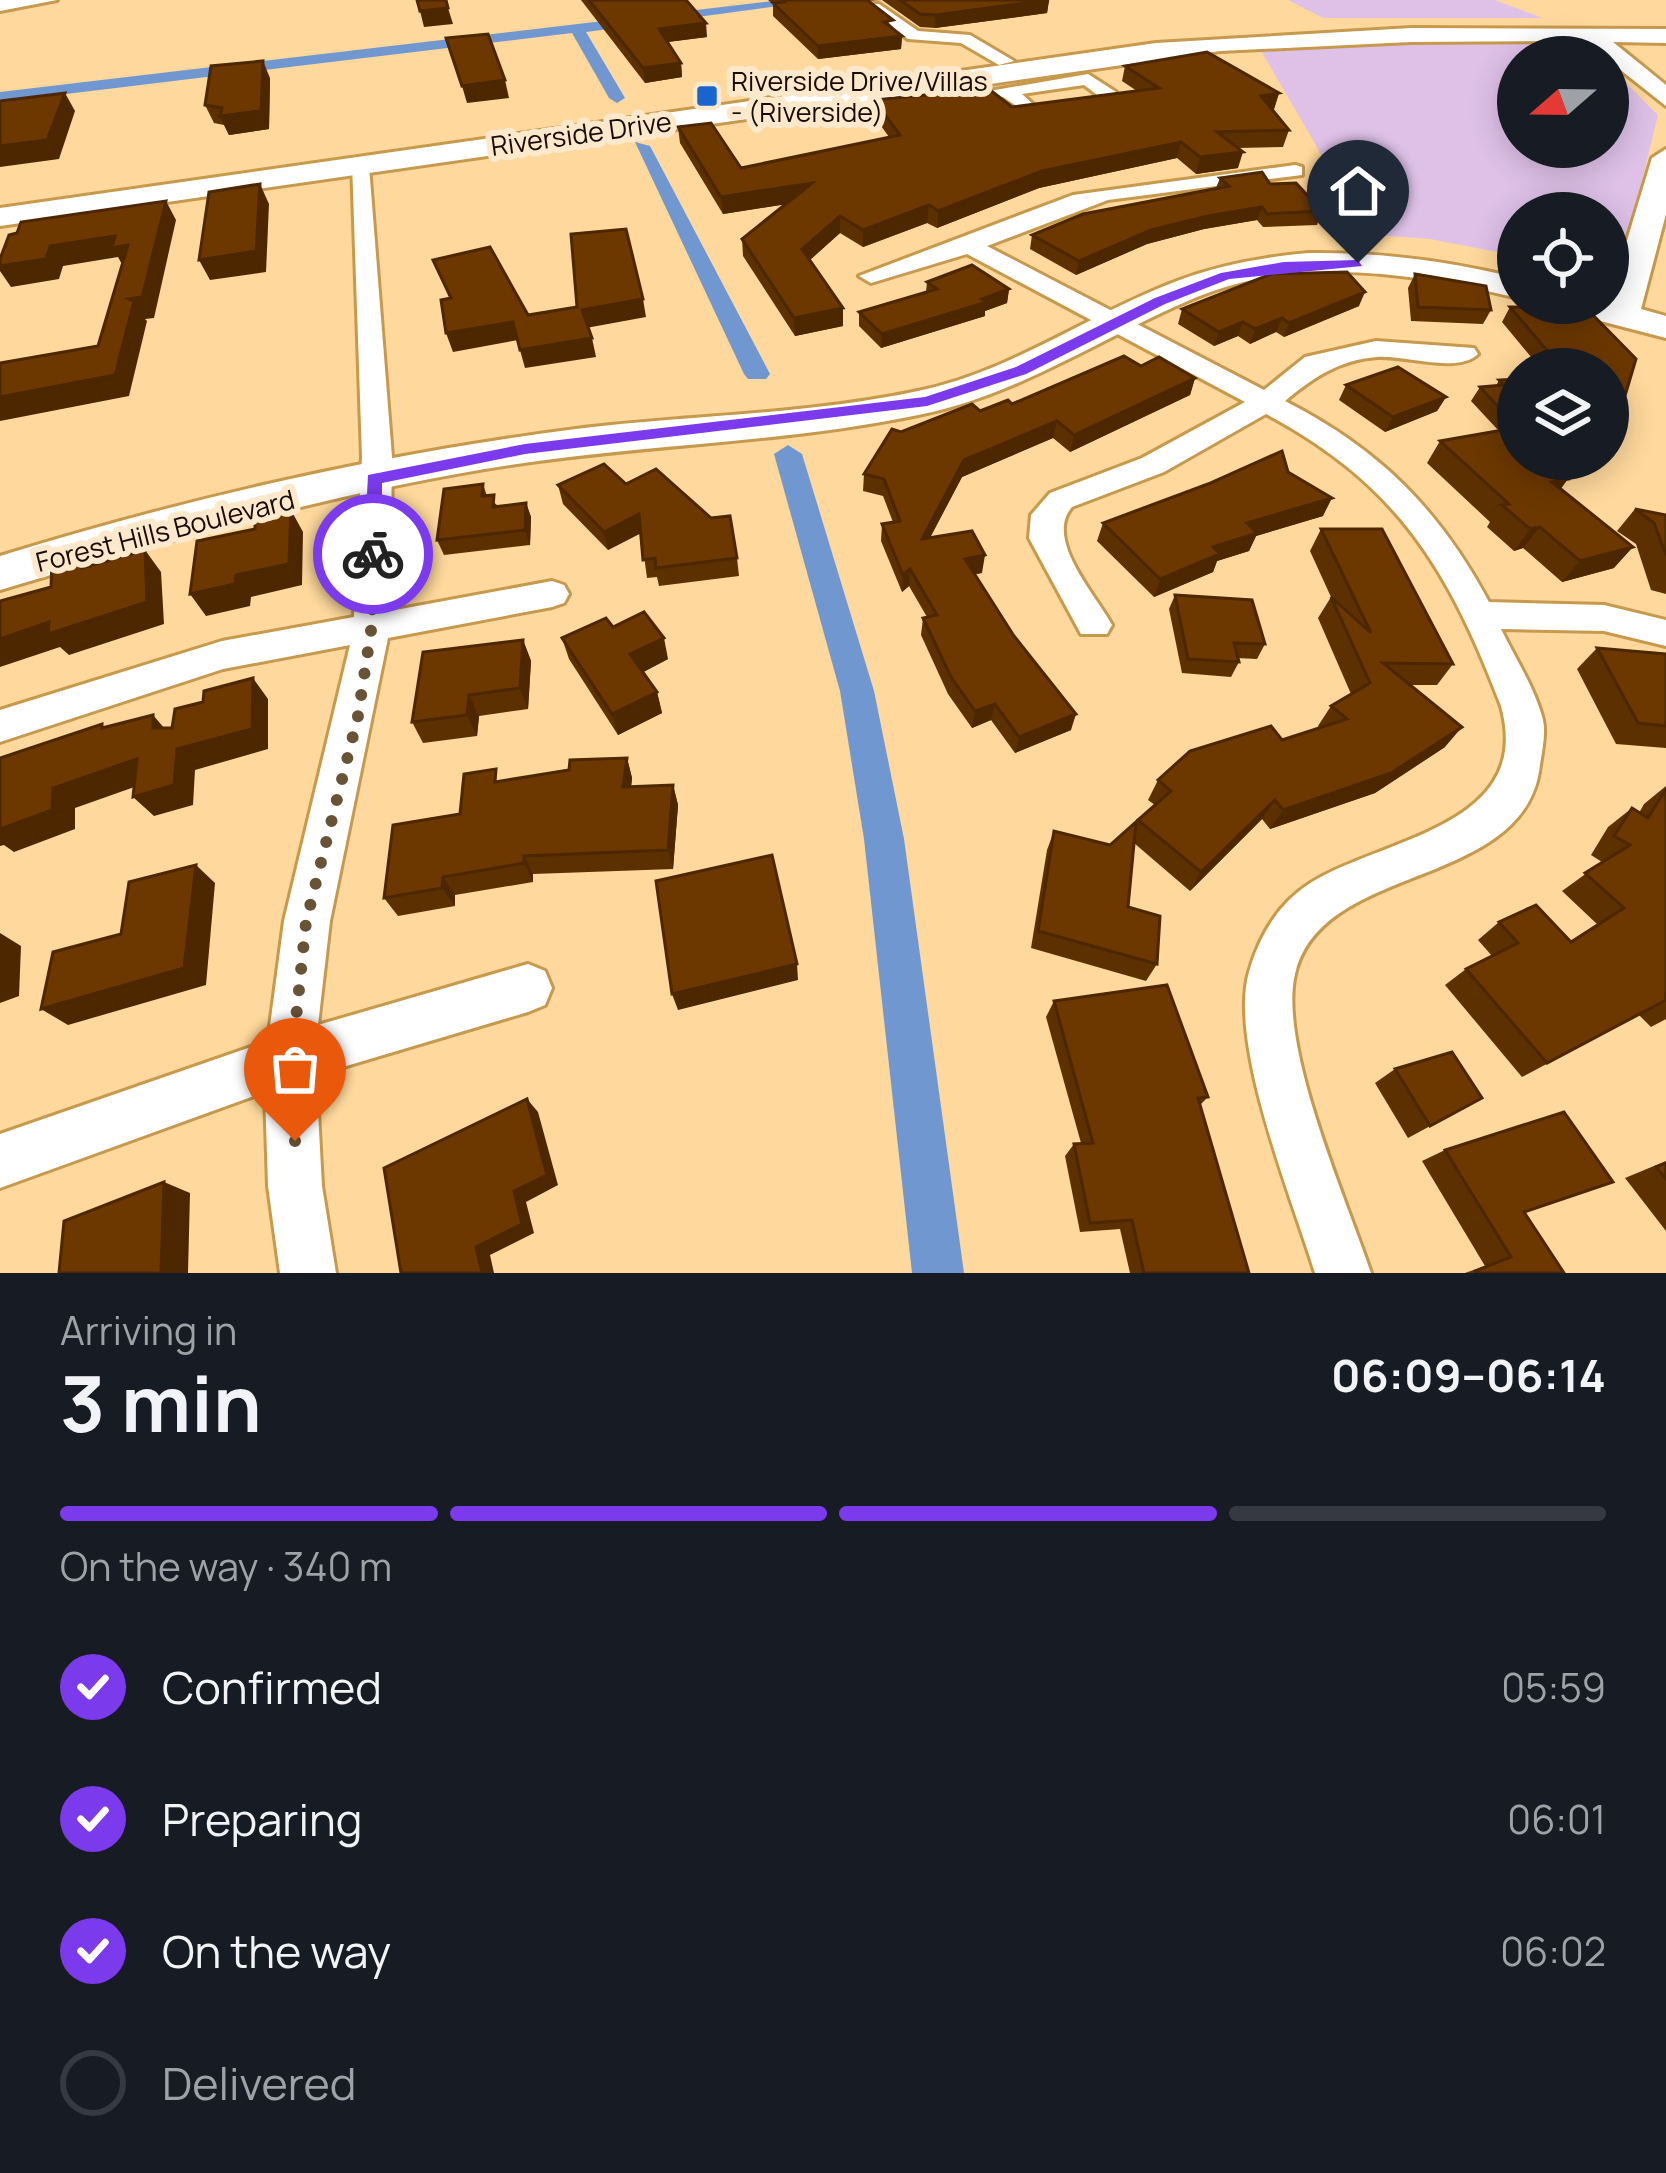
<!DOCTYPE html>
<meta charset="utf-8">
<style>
body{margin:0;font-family:Manrope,sans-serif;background:#242831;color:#f1f3f6;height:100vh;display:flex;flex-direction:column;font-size:45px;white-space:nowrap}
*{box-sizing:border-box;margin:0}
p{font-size:39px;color:#9ea1a6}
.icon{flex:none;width:66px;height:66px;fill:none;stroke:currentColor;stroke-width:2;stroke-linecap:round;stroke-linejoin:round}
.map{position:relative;height:1273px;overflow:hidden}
.sheet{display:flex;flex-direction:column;background:#171b24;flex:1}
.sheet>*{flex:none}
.needle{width:78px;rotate:250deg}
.tools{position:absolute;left:1497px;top:36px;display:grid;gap:24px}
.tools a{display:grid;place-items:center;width:132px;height:132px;border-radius:50%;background:#171b24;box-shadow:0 6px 30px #0003;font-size:60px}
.pin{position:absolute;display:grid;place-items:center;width:102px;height:102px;color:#fff;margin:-123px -51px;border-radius:50% 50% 50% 0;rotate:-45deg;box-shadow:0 0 12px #0007}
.pin .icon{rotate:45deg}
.courier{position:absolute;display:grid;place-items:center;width:120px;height:120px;margin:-60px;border:9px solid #7c3aed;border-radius:50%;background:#fff;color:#222;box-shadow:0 3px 15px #0007}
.summary em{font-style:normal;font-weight:700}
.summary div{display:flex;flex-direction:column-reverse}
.summary{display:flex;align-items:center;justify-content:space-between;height:204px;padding:0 60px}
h1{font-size:78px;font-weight:700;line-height:90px}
.bar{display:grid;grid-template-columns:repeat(4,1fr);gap:18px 12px;align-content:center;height:144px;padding:0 60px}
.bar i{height:15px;border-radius:9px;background:#363941}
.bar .on{background:#7c3aed}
.bar p{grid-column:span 4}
ol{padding:0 60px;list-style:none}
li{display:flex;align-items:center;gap:36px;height:132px}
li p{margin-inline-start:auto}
li .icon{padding:12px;border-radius:50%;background:#7c3aed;color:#fff;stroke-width:4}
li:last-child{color:#9ea1a6}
li i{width:66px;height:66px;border:6px solid #363941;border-radius:50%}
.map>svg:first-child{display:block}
.green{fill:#dfc1e8}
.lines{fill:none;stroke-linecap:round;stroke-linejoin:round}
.canal{fill:#7197d1;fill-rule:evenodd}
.street-casing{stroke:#c6994c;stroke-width:6}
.secondary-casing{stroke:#c6994c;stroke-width:6}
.street{fill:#fff;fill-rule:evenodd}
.secondary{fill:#fff;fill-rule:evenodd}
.wall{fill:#5d3000}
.shaded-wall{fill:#4c2700}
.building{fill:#6c3800;stroke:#4c2700;stroke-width:3}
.route{fill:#7c3aed}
.done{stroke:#685337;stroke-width:12;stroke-dasharray:0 21.6}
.poi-dot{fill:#1865cf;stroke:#fce9cc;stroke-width:4.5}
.labels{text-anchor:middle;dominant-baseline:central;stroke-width:12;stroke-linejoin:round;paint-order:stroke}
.far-poi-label{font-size:27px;fill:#180b00;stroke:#fce9cc;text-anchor:start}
.far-street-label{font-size:27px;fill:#180b00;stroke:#fce9cc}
</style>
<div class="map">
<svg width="1666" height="1273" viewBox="0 0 1666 1273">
<rect width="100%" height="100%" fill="#fed89c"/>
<g class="green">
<path d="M1288 0H1495L1543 18H1323Z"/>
<path d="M1470 39 1585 41 1600 57H1518V147H1608V65L1658 115 1621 266H1608V213H1518V256L1430 239 1346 233 1310 185 1328 182 1332 173 1260 49Z"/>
</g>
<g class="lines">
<g class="canal">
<path d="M781 0H823L586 32 625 98 617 103 609 98 572 33 0 102V92Z"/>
<path d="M635 142 650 146 770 374 766 379H748L744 374Z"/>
<path d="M788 445 802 454 874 691 904 839 964 1273H912L864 839 840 691 774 454Z"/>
</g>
<g class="street-casing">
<g id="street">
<path d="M869 4H879L918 31 970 35 1014 61 999 65 961 43 908 39 869 10Z"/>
<path d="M1088 74 1116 92V100H1104L1084 85 1022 94 1036 107 1027 113 1003 97 946 106 937 100Z"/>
<path d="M352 162 369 166 392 457 390 611 552 581 564 585 569 594 564 603 552 607 388 638 330 921 318 1025 528 964 545 971 552 988 545 1005 528 1012 316 1075 322 1186 336 1273H280L268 1186 265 1092 0 1188V1134L268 1041 284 921 350 645 223 669 0 742V710L222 641 354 617 362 457Z"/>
<path d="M1295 165 1302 167V175L1108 200 987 246 1264 390 1305 357 1376 341 1474 348 1478 354C1458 374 1405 355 1377 357 1339 360 1314 377 1285 401 1379 449 1439 509 1489 602L1604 605 1666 620V646L1604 631 1501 629C1515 658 1535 688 1543 720 1546 734 1542 751 1540 765 1526 891 1321 861 1295 974 1278 1046 1347 1201 1371 1273H1315C1293 1201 1228 1043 1249 972 1259 937 1278 904 1309 884 1380 838 1535 828 1501 706 1449 570 1398 484 1266 414L1164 472 1072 507C1044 539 1095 594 1112 625L1107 634H1081L1029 538 1031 515 1050 493 1142 458 1245 402 967 254 871 283 859 276 1073 195Z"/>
</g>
</g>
<g class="secondary-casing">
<g id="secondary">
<path d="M0 0H57L0 11Z"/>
<path d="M1411 28 1666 29V43L1613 42 1666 85V106L1584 41 1411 42 1220 51 0 226V208L1156 43Z"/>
<path d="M1666 149V214L1641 309 1666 316V338L1562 311 1557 303H1608L1652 158Z"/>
<path d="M1309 253C1381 252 1448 261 1518 278V298C1414 273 1300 255 1197 297 1105 335 1023 393 923 414 787 443 647 444 510 465 335 492 169 540 0 590V556C188 498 380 454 576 429 690 415 805 415 918 391 1011 372 1089 314 1177 281 1220 265 1263 257 1309 253Z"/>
</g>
</g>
<use href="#street" class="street"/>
<use href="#secondary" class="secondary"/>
</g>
<g class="wall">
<path d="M581 0H686L707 37 667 42 681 63 682 77 645 83Z"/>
<path d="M768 0H1049L1047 13 935 28 920 27 882 0 867 1 902 36 901 49 818 59 773 16V4Z"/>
<path d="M1125 66 1279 93 1274 109H1271L1289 130 1283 147 1238 148V168L1196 174 1177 158 1039 188 937 228 927 223 863 247 840 233 810 260 843 308V326L795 336 743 256 742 239 786 204 723 214 680 143 678 127 741 168 889 137 874 116V100L1012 107 1137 91 1122 81Z"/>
<path d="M270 78 269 129 229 135 224 125 214 123 205 105Z"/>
<path d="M1220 178 1270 184 1322 211 1317 225 1263 227 1257 220 1204 229 1147 244 1076 275 1030 249 1032 235 1216 188Z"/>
<path d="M1415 274 1491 310 1483 324 1411 321 1408 288Z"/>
<path d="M927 282 1009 289 1007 303 985 311V316L881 348 859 326V312L926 292Z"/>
<path d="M1359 306 1284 337 1276 332 1250 344 1238 336 1214 346 1178 324 1182 309Z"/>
<path d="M1510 307 1586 308 1636 359 1624 399 1614 414 1608 412V369H1541L1502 322Z"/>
<path d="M1141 366 1195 378 1190 395 1070 452 1053 438 962 477 930 538 982 573 975 574 1071 730 1015 753 991 720 972 728 948 694 921 635 923 618 927 617 909 586 902 592 881 541 882 524 893 522 883 496 863 491 864 474 901 432 1012 404Z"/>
<path d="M1518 379V459L1561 489 1614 568 1562 582 1523 548 1514 551 1487 527 1490 522 1427 463 1440 441 1498 430 1471 401 1480 387 1496 386 1499 380Z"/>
<path d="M1346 385 1446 397 1437 411 1385 432 1339 400Z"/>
<path d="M1288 472 1323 516 1256 536 1249 551 1217 561 1213 572 1154 597 1097 541 1103 523 1208 484Z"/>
<path d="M483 484 487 496 498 506 526 503 531 517 530 545 444 555 437 540Z"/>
<path d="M558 485 737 558 739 576 659 586 657 577 647 578 641 533 608 550 563 504Z"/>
<path d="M1635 509 1666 515V594L1651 590 1636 544 1617 531Z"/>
<path d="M1321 529 1453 664 1437 685H1410L1445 747 1375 793 1270 829 1262 819 1190 891 1134 843 1128 907 1157 964 1146 981 1031 948 1047 850 1054 831 1110 845 1136 825 1138 820 1155 805 1148 800 1158 780 1319 728 1318 726 1331 706 1351 694 1318 618 1331 597 1310 551Z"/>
<path d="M1175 595 1265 644 1257 659 1237 658 1239 662 1231 677 1182 673 1169 609Z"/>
<path d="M613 627 668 659 643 672 657 692 662 713 618 735 569 659 562 638Z"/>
<path d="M523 640 531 661 528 709 479 716 477 736 423 743 412 722Z"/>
<path d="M1597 648 1666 654V748L1616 744 1577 669Z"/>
<path d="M627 758 632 778 631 787 673 785 678 805 673 869 533 874V882L455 895V906L398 916 384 898 460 814 502 781Z"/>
<path d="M1666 786V1019L1651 1027 1639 1015 1522 1077 1445 985 1466 969 1492 956 1478 940 1499 922 1571 942 1598 925 1562 891 1602 862 1591 855 1608 827 1632 808 1639 813 1644 804Z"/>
<path d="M1054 1001 1208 1097 1200 1105 1249 1273H1130L1120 1229 1080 1232 1065 1156 1074 1144 1081 1143 1046 1017Z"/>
<path d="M1395 1069 1482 1098 1408 1138 1375 1083Z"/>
<path d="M1445 1150 1524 1212 1564 1273H1465L1485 1266 1422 1161Z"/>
<path d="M1666 1161V1231L1625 1178Z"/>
</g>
<g class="shaded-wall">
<path d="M1049 0 1047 13 935 28 936 15Z"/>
<path d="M448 8 453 24 424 27 420 11Z"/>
<path d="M706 23 707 37 660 43 659 29Z"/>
<path d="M902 36 901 49 818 59V46Z"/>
<path d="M263 61 270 78 269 129 229 135 220 116Z"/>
<path d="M681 63 682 77 645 83 643 68Z"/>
<path d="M505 80 509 98 467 103 462 86Z"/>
<path d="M65 93 75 111 59 159 0 167V146Z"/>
<path d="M1279 93 1274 109 1256 112 1261 96Z"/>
<path d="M1181 142 1177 158 1039 188 937 228 938 211 1042 171Z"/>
<path d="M1243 152 1238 168 1196 174 1200 157Z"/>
<path d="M812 183 813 200 723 214 721 197Z"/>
<path d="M260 184 269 204 266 272 210 280 199 260Z"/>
<path d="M166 201 176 220 154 318 145 319 147 321 129 396 0 421V397L115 375 129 299Z"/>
<path d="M929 205 927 223 863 247V230Z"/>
<path d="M1262 207 1257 220 1204 229 1147 244 1076 275 1079 261 1151 230 1208 216Z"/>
<path d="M840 216V233L802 267V249Z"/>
<path d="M115 236 128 245 124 268 118 257 63 266 59 279 11 287 0 271V266L50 246Z"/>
<path d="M1009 289 1007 303 985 311V316L881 348 882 334Z"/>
<path d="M1365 292 1359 306 1284 337 1289 323Z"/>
<path d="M643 299 646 317 586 328 582 310Z"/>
<path d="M843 308V326L795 336 794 318Z"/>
<path d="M1282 318 1276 332 1250 344 1255 329Z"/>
<path d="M513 322 518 340 453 352 446 333Z"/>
<path d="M1243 322 1238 336 1214 346 1219 332Z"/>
<path d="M592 338 596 357 525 368 520 350Z"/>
<path d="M1195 378 1190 395 1070 452 1074 435Z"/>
<path d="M1446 397 1437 411 1385 432 1393 417Z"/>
<path d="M1057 421 1053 438 962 477 920 556 922 539 964 460Z"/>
<path d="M1568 479 1552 501V482Z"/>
<path d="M1332 498 1323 516 1256 536 1249 551 1217 561 1213 572 1154 597 1160 579 1213 547 1247 523Z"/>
<path d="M526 503 531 517 530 545 525 530Z"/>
<path d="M291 510 303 532 302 585 251 597 250 606 206 616 190 594 236 575Z"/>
<path d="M639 514 643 532 608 550 604 532Z"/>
<path d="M1540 527 1523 548 1514 551 1530 529Z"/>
<path d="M1633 547 1614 568 1562 582 1580 561Z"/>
<path d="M145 550 161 572 164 624 69 655 60 647 0 667V639Z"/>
<path d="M82 554 100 575 82 568Z"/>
<path d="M985 555 982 573 963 576 965 559Z"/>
<path d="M910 569 909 586 902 592 903 575Z"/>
<path d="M664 638 668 659 636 676 630 654Z"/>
<path d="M523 640 531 661 528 709 520 688Z"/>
<path d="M253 678 268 699V749L195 770 193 805 154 816 133 797 177 749Z"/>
<path d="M657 692 662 713 618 735 612 714Z"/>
<path d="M469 695 479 716 477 736 467 715Z"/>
<path d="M995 704 991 720 972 728 975 711Z"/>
<path d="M1076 714 1071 730 1015 753 1019 737Z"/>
<path d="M153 715 171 736 153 728Z"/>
<path d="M1462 727 1445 747 1375 793 1270 829 1283 810Z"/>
<path d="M627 758 632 778 629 807 623 787Z"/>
<path d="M137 759 157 779 75 808V829L14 852 4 845 0 846V829L53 788Z"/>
<path d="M673 785 678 805 673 869 668 850Z"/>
<path d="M1275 800 1262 819 1190 891 1201 872Z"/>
<path d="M524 856 533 874V882L524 863Z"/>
<path d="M196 865 215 883 206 985 68 1025 41 1009Z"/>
<path d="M443 877 455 895V906L442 888Z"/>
<path d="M0 933 21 946 19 996 0 1003Z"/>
<path d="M797 964 798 980 678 1010 672 994Z"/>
<path d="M527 1099 538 1112 558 1185 526 1202 534 1233 490 1255 494 1273H482L476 1247 514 1191Z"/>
<path d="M164 1182 190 1193 188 1273H161Z"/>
</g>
<g class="building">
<path d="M417 0H446L448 8 420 11Z"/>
<path d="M589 0H686L706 23 659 29 681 63 643 68Z"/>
<path d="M782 0H867L893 20 884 22 902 36 818 46 773 3 784 2Z"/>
<path d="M900 0H1049L936 15 920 14Z"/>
<path d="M488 34 505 80 462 86 446 38Z"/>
<path d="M1207 52 1279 93 1261 96 1289 130 1217 132 1243 152 1200 157 1181 142 1042 171 938 211 929 205 863 230 840 216 802 249 843 308 794 318 742 239 812 183 721 197 678 127 711 123 741 168 900 135 874 100 989 89 1012 107 1159 88 1125 66Z"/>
<path d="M263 61 261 111 220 116 222 108 205 105 211 66Z"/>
<path d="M65 93 47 140 0 146V101Z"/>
<path d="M1262 172 1270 184 1296 183 1322 211 1267 214 1262 207 1208 216 1151 230 1079 261 1032 235 1083 214 1229 186 1220 178Z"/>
<path d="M260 184 256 251 199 260 209 192Z"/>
<path d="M166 201 142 297 129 299 134 301 115 375 0 397V363L98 346 128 245 112 248 115 236 50 246 46 259 0 266V259L9 235 17 233 21 222Z"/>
<path d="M626 229 643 299 582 310 592 338 520 350 513 322 446 333 441 300 451 298 433 260 490 247 528 315 577 307 571 234Z"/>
<path d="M972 265 1009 289 982 299 987 302 882 334 859 312 937 289 927 282Z"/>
<path d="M1347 272 1365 292 1289 323 1282 318 1255 329 1243 322 1219 332 1182 309 1271 274Z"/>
<path d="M1415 274 1486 286 1491 310 1418 307Z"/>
<path d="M1510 307 1586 308 1636 359 1624 399 1608 394V369H1563Z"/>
<path d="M1124 356 1141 366 1159 357 1195 378 1074 435 1057 421 964 460 922 539 972 531 985 555 965 559 1014 636 1076 714 1019 737 995 704 975 711 951 677 923 618 937 615 910 569 903 575 882 524 900 521 884 479 864 474 892 429 901 432 972 404 980 411 1008 400 1012 404Z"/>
<path d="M1398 367 1446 397 1393 417 1346 385Z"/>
<path d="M1518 379V426H1516L1480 387 1504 385 1499 380Z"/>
<path d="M1508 429 1518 437V459H1544L1568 479 1552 482 1633 547 1580 561 1540 527 1530 529 1502 505 1509 504 1440 441Z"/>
<path d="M1282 451 1288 472 1332 498 1247 523 1257 533 1213 547 1220 554 1160 579 1103 523 1208 484Z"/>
<path d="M604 464 626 484 656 469 711 518 730 516 737 558 656 568 655 558 643 560 639 514 604 532 558 485Z"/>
<path d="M483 484 482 496 494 495 493 507 526 503 525 530 437 540 444 489Z"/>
<path d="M1635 509 1666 515V555L1654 523Z"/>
<path d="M291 510 289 564 236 575 235 584 190 594 197 541 255 529V517Z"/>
<path d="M1321 529H1382L1453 664 1383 663 1462 727 1391 773 1283 810 1275 800 1201 872 1138 820 1171 791 1158 780 1190 751 1271 726 1282 740 1347 719 1331 706 1370 683 1331 597 1371 633Z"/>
<path d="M145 550 147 602 48 634 49 622 0 639V601L51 587 52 562 82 554V568Z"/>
<path d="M1175 595 1252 600 1265 644 1234 643 1239 662 1188 659Z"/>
<path d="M644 612 664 638 630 654 657 692 612 714 562 638 606 618 613 627Z"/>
<path d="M523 640 520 688 469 695 467 715 412 722 423 652Z"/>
<path d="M1597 648 1666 654V726L1638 723Z"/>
<path d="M253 678 252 729 177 749 174 785 133 797 137 759 53 788 52 810 0 829V758L102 724V728L153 715V728H172L175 709 203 702 204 691Z"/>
<path d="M627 758 623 787 673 785 668 850 524 856V863L443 877 442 888 384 898 393 825 460 814 464 774 496 769 495 782 569 770 570 760Z"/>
<path d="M1666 789V1000L1547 1063 1466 969 1518 943 1499 922 1536 905 1571 942 1624 908 1585 873 1630 845 1614 836 1632 808 1648 818Z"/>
<path d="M1136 822 1128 907 1160 916 1157 964 1038 931 1054 831 1110 845Z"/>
<path d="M772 855 797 964 672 994 656 881Z"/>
<path d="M196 865 184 968 41 1009 53 952 121 934 129 882Z"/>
<path d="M1167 985 1208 1097 1198 1098 1249 1273H1144L1132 1220 1090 1223 1074 1144 1093 1143 1054 1001Z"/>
<path d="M1452 1052 1482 1098 1430 1126 1395 1069Z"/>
<path d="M527 1099 547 1175 514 1191 522 1224 476 1247 482 1273H401L384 1168Z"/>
<path d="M1564 1112 1613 1182 1524 1212 1564 1273H1476L1475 1271 1511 1257 1445 1150Z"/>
<path d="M1666 1163V1179L1656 1167Z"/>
<path d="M164 1182 161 1273H59L64 1221Z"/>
</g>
<path class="route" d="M1358 260 1362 266 1229 279 1165 304 1026 374 927 406 525 454 382 483V554L373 561 364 554 368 475 525 444 925 397 1016 367 1155 298 1221 273 1284 262Z"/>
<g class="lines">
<path class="done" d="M295 1141 292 1057 306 922 358 716 372 624 373 554"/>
</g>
<rect class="poi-dot" x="695" y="84" width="24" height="24" rx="6"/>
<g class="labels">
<g class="far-poi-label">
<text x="731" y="80">Riverside Drive/Villas<tspan x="731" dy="31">- (Riverside)</tspan></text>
</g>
<g class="far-street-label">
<text transform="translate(581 133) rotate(-8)">Riverside Drive</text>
<text transform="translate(165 530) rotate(-14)">Forest Hills Boulevard</text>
</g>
</g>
</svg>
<div class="tools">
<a><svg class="needle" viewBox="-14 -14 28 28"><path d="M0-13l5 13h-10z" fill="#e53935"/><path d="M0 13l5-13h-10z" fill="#9ea1a6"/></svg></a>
<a><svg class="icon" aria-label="locate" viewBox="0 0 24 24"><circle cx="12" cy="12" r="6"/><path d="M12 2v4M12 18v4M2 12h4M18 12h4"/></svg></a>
<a><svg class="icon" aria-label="layers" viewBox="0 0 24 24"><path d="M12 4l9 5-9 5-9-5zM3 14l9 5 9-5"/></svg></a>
</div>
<div class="pin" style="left:295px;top:1141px;background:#ea580c"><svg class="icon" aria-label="bag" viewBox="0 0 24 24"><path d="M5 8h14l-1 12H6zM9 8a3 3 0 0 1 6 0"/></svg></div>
<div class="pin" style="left:1358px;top:263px;background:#1f2937"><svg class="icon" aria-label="home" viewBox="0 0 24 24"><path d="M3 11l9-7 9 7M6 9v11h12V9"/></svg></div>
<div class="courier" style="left:373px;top:554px"><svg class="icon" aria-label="bike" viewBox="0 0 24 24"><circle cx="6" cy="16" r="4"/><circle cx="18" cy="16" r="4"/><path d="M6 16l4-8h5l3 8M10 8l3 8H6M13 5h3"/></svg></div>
</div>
<section class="sheet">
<div class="summary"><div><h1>3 min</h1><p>Arriving in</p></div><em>06:09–06:14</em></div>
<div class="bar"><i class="on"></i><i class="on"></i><i class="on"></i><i></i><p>On the way · 340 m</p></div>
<ol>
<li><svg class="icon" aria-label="check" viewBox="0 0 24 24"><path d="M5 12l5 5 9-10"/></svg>Confirmed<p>05:59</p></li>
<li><svg class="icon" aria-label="check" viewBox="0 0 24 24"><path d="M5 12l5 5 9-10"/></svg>Preparing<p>06:01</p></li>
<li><svg class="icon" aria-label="check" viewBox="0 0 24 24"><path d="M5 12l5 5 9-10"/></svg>On the way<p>06:02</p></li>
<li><i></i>Delivered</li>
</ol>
</section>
